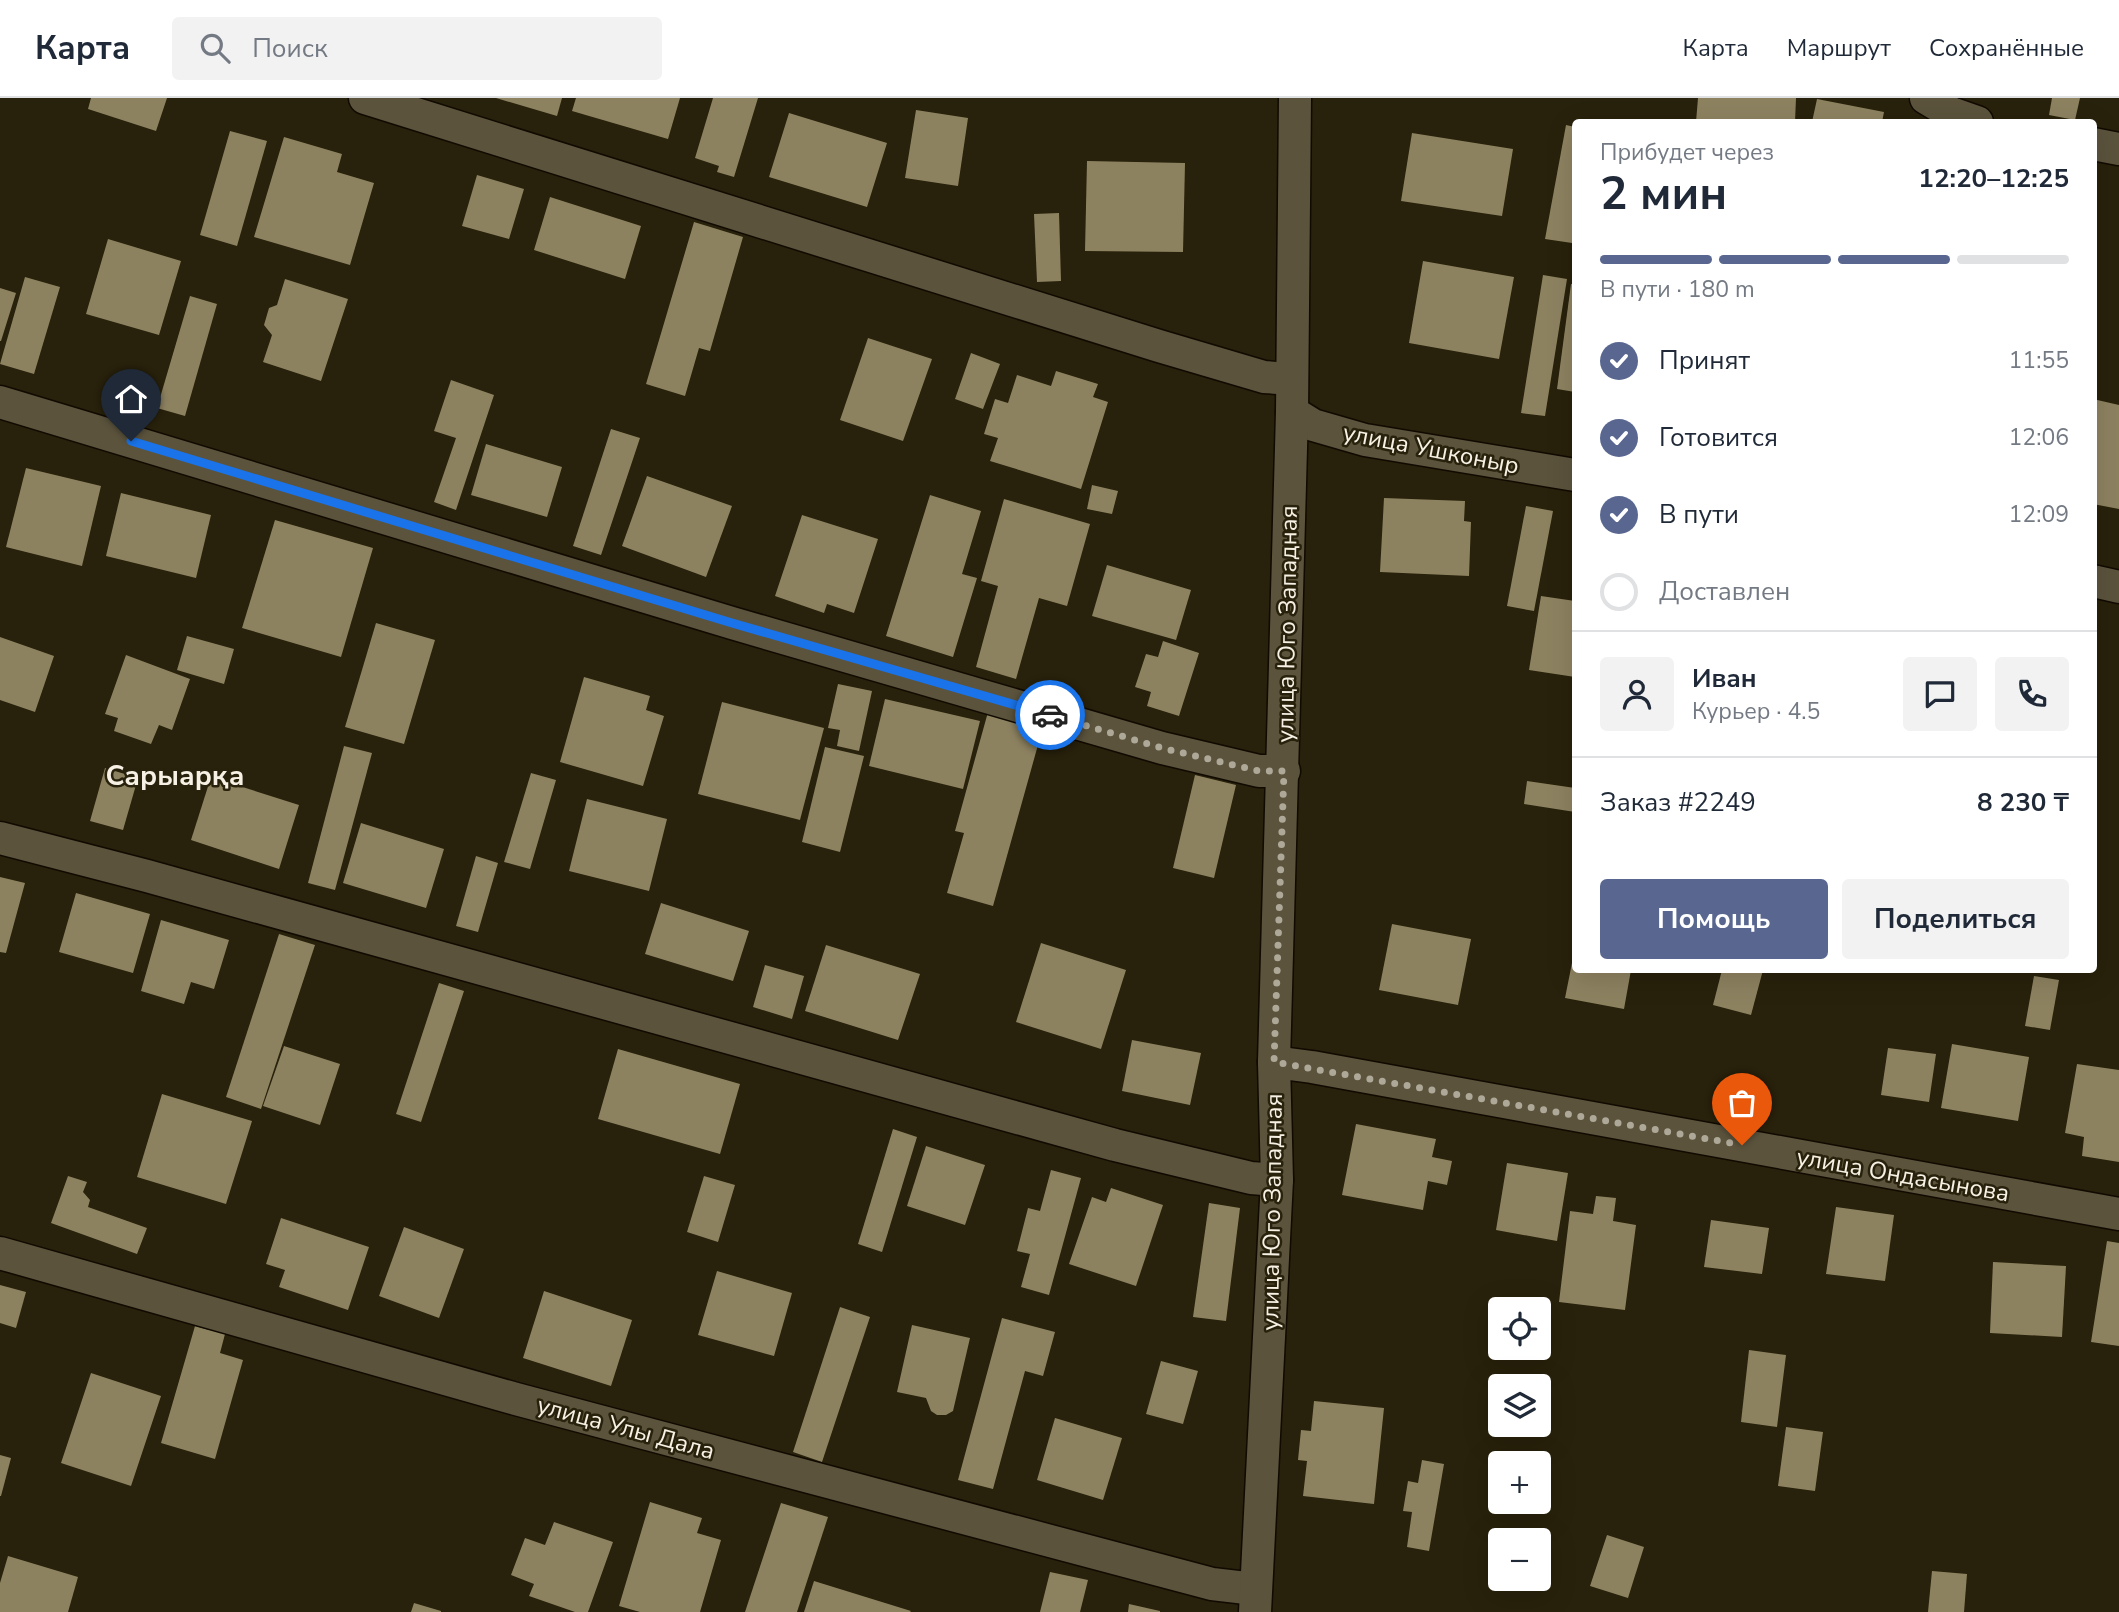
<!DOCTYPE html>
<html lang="ru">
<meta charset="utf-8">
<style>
body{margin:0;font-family:"Nunito Sans",sans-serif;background:#f2f2f3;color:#1f2937;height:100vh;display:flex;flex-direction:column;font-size:26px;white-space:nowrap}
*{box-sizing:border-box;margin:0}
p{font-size:23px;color:#747a83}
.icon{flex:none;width:38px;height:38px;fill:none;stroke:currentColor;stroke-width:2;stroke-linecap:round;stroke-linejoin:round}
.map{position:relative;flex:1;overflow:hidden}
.sheet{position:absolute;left:1572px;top:21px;width:525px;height:854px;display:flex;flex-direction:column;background:#fff;border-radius:7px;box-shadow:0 7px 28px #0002}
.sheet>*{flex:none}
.controls{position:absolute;left:1488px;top:1199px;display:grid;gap:14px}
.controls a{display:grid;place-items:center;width:63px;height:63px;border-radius:7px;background:#fff;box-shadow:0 7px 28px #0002;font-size:35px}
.pin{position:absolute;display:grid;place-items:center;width:60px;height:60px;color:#fff;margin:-72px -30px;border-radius:50% 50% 50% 0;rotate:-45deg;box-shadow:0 0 7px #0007}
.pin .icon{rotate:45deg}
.courier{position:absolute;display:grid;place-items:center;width:70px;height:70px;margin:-35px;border:5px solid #1a73e8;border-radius:50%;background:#fff;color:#222;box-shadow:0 2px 9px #0007}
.overview em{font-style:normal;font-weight:700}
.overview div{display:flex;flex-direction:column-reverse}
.overview{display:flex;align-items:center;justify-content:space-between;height:119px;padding:0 28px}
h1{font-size:46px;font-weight:700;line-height:52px}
.bar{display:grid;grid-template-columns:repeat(4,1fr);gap:10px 7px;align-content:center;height:84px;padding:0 28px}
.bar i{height:9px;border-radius:5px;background:#e0e1e3}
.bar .active{background:#596790}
.bar p{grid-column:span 4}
.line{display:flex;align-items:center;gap:18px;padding:0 28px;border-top:2px solid #e0e1e3}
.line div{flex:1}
.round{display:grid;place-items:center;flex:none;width:74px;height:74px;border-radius:7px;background:#f2f2f3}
ol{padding:0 28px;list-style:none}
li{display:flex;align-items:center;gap:21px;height:77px}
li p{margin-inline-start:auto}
li .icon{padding:7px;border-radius:50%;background:#596790;color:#fff;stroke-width:4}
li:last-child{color:#747a83}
li i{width:38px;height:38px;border:4px solid #e0e1e3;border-radius:50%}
.cta{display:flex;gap:14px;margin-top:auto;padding:14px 28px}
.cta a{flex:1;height:80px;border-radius:7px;background:#596790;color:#fff;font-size:28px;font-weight:700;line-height:80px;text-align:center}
.cta a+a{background:#f2f2f3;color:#1f2937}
header{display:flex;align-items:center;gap:42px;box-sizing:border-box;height:98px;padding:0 35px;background:#fff;border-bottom:2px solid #e0e1e3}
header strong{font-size:33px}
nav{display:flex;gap:38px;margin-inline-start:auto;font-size:24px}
.search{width:490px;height:63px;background:#f2f2f3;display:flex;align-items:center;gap:18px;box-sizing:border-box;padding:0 24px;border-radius:7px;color:#747a83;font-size:26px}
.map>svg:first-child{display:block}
.building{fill:#8d8260}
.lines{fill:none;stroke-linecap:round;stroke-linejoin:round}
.street-casing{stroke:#110a00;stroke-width:35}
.street{stroke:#5b533c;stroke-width:32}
.done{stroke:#aea898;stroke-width:7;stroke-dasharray:0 12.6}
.route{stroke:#1a73e8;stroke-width:9}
.labels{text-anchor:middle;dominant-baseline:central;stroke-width:5;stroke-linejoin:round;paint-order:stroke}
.street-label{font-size:24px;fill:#f6f1e4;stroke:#28210b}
.quarter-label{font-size:28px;font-weight:bold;fill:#f6f1e4;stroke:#28210b}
</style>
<header>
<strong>Карта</strong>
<div class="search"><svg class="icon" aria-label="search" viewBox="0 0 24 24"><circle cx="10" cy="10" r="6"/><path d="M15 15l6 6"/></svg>Поиск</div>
<nav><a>Карта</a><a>Маршрут</a><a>Сохранённые</a></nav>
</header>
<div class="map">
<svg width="2119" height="1514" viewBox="0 0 2119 1514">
<rect width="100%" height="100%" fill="#28210b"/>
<g class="building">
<path d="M91 0H167L156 33 88 11Z"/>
<path d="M496 0H562L557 18Z"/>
<path d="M576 0H680L668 41 572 13Z"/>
<path d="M713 0H758L734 79 717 74 719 68 695 60Z"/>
<path d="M1698 0H1796L1795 24H1696Z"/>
<path d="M2052 0H2080L2075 22 2049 17Z"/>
<path d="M1817 1 1884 14 1882 24H1812Z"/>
<path d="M916 12 968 20 958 88 905 80Z"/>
<path d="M789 15 887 45 867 109 769 79Z"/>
<path d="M1566 27 1575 29V131L1572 145 1545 141Z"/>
<path d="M230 33 267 43 237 148 200 137Z"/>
<path d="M1412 35 1513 51 1502 118 1401 103Z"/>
<path d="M284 39 342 56 337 74 374 85 350 167 254 139Z"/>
<path d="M1087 63 1185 65 1183 154 1085 153Z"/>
<path d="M477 77 524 91 509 141 462 128Z"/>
<path d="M550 99 641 128 625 181 534 152Z"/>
<path d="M1059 115 1061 183 1037 184 1034 116Z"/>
<path d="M694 124 743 139 710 253 699 250 685 298 646 286Z"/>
<path d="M108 141 181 163 159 237 86 216Z"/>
<path d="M1423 163 1514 179 1499 261 1409 245Z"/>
<path d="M1543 177 1567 181 1545 318 1521 315Z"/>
<path d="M25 179 60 189 34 276 0 266Z"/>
<path d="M285 181 348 201 321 283 263 264 272 237 264 227 269 210 277 207Z"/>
<path d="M1571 186H1575V294L1557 291Z"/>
<path d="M0 190 16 195 1 243H0Z"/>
<path d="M190 198 217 206 185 318 157 310Z"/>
<path d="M868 240 932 261 903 343 840 322Z"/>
<path d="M971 255 1000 266 983 311 955 301Z"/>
<path d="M1056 273 1098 286 1093 299 1108 304 1081 391 990 363 998 340 984 336 995 301 1008 305 1017 277 1051 288Z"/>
<path d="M451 282 494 297 456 412 434 404 456 340 434 333Z"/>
<path d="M2093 301 2119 307V411L2093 406Z"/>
<path d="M611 331 640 340 601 457 573 448Z"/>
<path d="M486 346 562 369 547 419 471 397Z"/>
<path d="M26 370 101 388 82 468 6 449Z"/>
<path d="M647 378 732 408 706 479 622 448Z"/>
<path d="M1092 387 1118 393 1112 416 1087 411Z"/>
<path d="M121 395 211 417 196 480 106 458Z"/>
<path d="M930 397 981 413 962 476 977 480 953 559 886 538Z"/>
<path d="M1384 400 1465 403 1464 423 1471 424 1469 478 1380 474Z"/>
<path d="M1004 401 1090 426 1067 508 1039 500 1016 581 976 569 998 488 981 483Z"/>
<path d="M1526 408 1553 413 1534 513 1507 508Z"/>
<path d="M802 417 878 441 854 515 827 506 824 515 775 498Z"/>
<path d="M275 422 373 450 341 559 242 530Z"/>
<path d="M1107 467 1191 492 1176 542 1092 518Z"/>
<path d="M1541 498 1575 503V579L1529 572Z"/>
<path d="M376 525 435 542 404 646 345 629Z"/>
<path d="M187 538 234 551 224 586 177 572Z"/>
<path d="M0 539 54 558 35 614 0 602Z"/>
<path d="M1163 543 1199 555 1179 618 1147 608 1151 594 1135 589 1146 556 1158 559Z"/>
<path d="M126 557 190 581 172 632 159 627 151 646 114 633 118 620 105 616Z"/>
<path d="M584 579 650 598 646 612 664 618 643 688 560 664Z"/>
<path d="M838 586 872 593 859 653 837 648 840 632 828 630Z"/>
<path d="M885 601 980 623 963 691 869 668Z"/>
<path d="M722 604 824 630 800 722 698 696Z"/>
<path d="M988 614 1043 629 993 808 947 795 964 735 955 733Z"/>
<path d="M344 648 372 655 335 792 308 785Z"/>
<path d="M825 649 864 658 840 754 802 744Z"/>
<path d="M105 670 138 680 123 732 90 723Z"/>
<path d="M531 675 556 682 530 771 504 764Z"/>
<path d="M1195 677 1236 687 1214 780 1173 770Z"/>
<path d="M211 679 299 707 279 771 191 742Z"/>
<path d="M1527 683 1575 690V714L1524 706Z"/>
<path d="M587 701 667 721 649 793 569 773Z"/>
<path d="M361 725 444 751 426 810 343 785Z"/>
<path d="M476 758 498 765 478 834 456 828Z"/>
<path d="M0 779 25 785 6 855 0 854Z"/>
<path d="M76 795 150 816 133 875 59 854Z"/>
<path d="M661 805 749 833 733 883 645 856Z"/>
<path d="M161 822 229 842 214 891 191 884 184 906 141 893Z"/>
<path d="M1392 826 1471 841 1458 907 1379 892Z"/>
<path d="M279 836 315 847 261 1011 226 999Z"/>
<path d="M1041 845 1126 872 1101 951 1016 924Z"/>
<path d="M826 847 920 876 898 942 805 913Z"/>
<path d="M1574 855 1575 872H1631L1624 911 1565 900Z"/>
<path d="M765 867 804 878 792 921 753 909Z"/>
<path d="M1722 872H1763L1751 917 1713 907Z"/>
<path d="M2034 878 2059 882 2050 932 2025 928Z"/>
<path d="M439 885 464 893 421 1024 396 1016Z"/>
<path d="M1132 942 1201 955 1190 1007 1122 993Z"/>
<path d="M1952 946 2029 959 2018 1023 1941 1010Z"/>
<path d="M284 948 340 966 320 1027 263 1008Z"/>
<path d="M1888 950 1936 956 1929 1004 1881 997Z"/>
<path d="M618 951 740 986 720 1056 598 1021Z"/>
<path d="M2077 966 2119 972V1064L2082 1058 2084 1039 2065 1035Z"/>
<path d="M162 996 252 1023 226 1106 137 1079Z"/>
<path d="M1356 1026 1436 1041 1432 1059 1452 1063 1447 1087 1428 1083 1423 1112 1342 1097Z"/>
<path d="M893 1031 917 1039 882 1154 858 1146Z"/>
<path d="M926 1048 985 1067 965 1127 907 1108Z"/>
<path d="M1507 1065 1568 1075 1557 1143 1496 1132Z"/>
<path d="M1051 1072 1081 1080 1049 1197 1021 1189 1030 1156 1017 1153 1028 1110 1040 1113Z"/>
<path d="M68 1078 87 1084 83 1094 90 1102 88 1109 147 1130 137 1156 51 1125Z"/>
<path d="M704 1078 735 1087 718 1144 687 1134Z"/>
<path d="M1111 1090 1163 1107 1136 1188 1069 1166 1092 1099 1106 1104Z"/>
<path d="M1596 1098 1616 1100 1613 1123 1636 1127 1625 1212 1559 1204 1570 1113 1593 1116Z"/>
<path d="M1209 1105 1240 1110 1226 1223 1193 1219Z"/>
<path d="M1836 1109 1894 1117 1885 1183 1826 1176Z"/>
<path d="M281 1120 369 1149 348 1212 279 1189 285 1172 266 1166Z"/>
<path d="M1711 1122 1769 1130 1762 1176 1704 1169Z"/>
<path d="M404 1129 464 1151 439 1220 379 1198Z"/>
<path d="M2107 1143 2119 1145V1248L2091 1244Z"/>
<path d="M1993 1164 2066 1168 2062 1239 1990 1235Z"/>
<path d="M717 1173 792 1195 774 1258 698 1237Z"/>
<path d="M0 1187 26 1194 16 1230 0 1225Z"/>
<path d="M544 1193 632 1222 611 1288 523 1260Z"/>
<path d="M840 1209 870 1219 822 1364 793 1354Z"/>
<path d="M1002 1220 1055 1234 1043 1278 1025 1273 993 1391 958 1382Z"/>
<path d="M912 1227 970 1240 953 1313 946 1317H937L931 1313 926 1300 897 1294Z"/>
<path d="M195 1228 225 1236 220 1255 243 1262 215 1361 161 1345Z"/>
<path d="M1749 1252 1786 1257 1777 1329 1741 1324Z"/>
<path d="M1161 1263 1198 1273 1183 1326 1146 1316Z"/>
<path d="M91 1275 161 1298 131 1388 61 1365Z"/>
<path d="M1314 1303 1384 1310 1374 1406 1303 1398 1307 1363 1298 1362 1301 1332 1311 1333Z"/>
<path d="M1055 1320 1122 1340 1103 1402 1037 1382Z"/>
<path d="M1786 1329 1823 1334 1815 1393 1778 1388Z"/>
<path d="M0 1357 11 1360 1 1398H0Z"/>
<path d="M1422 1362 1444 1366 1429 1453 1407 1449 1412 1414 1403 1413 1408 1383 1418 1385Z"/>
<path d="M650 1404 702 1420 697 1435 721 1442 700 1514H640L619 1508Z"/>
<path d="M781 1405 828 1419 797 1514H745Z"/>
<path d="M554 1424 613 1444 588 1514H575L529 1498 534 1486 511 1477 525 1440 545 1447Z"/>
<path d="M1607 1437 1644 1449 1628 1500 1590 1488Z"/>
<path d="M8 1458 78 1479 68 1514H0V1485Z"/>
<path d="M1932 1473 1967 1476 1964 1514H1928Z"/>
<path d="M1050 1474 1088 1482 1080 1514H1040Z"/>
<path d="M814 1483 911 1513 910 1514H804Z"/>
<path d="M414 1505 441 1513V1514H411Z"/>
<path d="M1129 1506 1160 1513V1514H1128Z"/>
</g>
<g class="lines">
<g class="street-casing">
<g id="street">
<path d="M365 0 1159 248 1264 279 1292 281"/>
<path d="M1926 0 1951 15 1977 24"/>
<path d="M2093 46 2119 51"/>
<path d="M0 304 732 525 1162 650 1259 673H1284"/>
<path d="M1292 314 1313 327 1365 342 1575 377"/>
<path d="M2093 483 2119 489"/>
<path d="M0 740 147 778 1115 1047 1251 1080 1277 1082"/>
<path d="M1274 964 1312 969 2119 1116"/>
<path d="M0 1155 516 1301 1212 1486 1255 1491"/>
<path d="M1255 1514 1277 1082 1274 964 1292 314 1295 0"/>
</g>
</g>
<use href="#street" class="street"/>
</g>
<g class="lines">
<path class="done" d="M1050 617 1162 650 1259 673H1284L1274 964 1742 1047"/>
<path class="route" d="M131 343 732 525 1050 617"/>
</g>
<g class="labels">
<g class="street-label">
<text transform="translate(1431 351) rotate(11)">улица Ушконыр</text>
<text transform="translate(1287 526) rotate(-89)">улица Юго Западная</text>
<text transform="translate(1903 1077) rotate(10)">улица Ондасынова</text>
<text transform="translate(1272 1114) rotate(-89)">улица Юго Западная</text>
<text transform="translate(626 1330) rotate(15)">улица Улы Дала</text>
</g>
<g class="quarter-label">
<text x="175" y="678">Сарыарқа</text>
</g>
</g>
</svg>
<div class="controls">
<a><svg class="icon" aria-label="locate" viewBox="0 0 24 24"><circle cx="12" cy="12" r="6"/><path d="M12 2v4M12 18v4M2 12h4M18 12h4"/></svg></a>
<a><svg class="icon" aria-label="layers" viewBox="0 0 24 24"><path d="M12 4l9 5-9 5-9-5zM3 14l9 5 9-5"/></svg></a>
<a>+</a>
<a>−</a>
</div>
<div class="pin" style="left:1742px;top:1047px;background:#ea580c"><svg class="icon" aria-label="bag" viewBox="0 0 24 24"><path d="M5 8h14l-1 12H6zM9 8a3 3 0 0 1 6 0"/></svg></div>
<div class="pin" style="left:131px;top:343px;background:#1f2937"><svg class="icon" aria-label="home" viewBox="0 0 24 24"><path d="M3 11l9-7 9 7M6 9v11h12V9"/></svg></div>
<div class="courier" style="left:1050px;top:617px"><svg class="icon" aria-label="car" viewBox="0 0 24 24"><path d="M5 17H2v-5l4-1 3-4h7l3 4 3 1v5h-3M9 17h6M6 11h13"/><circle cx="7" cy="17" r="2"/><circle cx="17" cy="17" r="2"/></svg></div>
<section class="sheet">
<div class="overview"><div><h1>2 мин</h1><p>Прибудет через</p></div><em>12:20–12:25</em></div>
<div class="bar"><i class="active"></i><i class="active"></i><i class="active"></i><i></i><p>В пути · 180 m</p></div>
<ol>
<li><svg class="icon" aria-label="check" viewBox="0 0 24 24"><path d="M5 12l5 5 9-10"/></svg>Принят<p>11:55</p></li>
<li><svg class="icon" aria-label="check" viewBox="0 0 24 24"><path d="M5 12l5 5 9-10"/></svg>Готовится<p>12:06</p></li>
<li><svg class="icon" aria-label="check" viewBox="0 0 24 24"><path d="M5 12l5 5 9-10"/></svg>В пути<p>12:09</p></li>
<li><i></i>Доставлен</li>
</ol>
<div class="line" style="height:126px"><a class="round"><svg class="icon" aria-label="person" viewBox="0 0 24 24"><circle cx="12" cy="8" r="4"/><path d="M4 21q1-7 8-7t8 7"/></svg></a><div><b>Иван</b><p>Курьер · 4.5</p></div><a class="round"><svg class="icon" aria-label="chat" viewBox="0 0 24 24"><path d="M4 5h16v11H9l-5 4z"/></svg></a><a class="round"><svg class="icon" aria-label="phone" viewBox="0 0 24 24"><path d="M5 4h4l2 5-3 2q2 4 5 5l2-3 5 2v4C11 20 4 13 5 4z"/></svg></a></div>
<div class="line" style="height:91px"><div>Заказ #2249</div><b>8 230 ₸</b></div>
<div class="cta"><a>Помощь</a><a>Поделиться</a></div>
</section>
</div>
